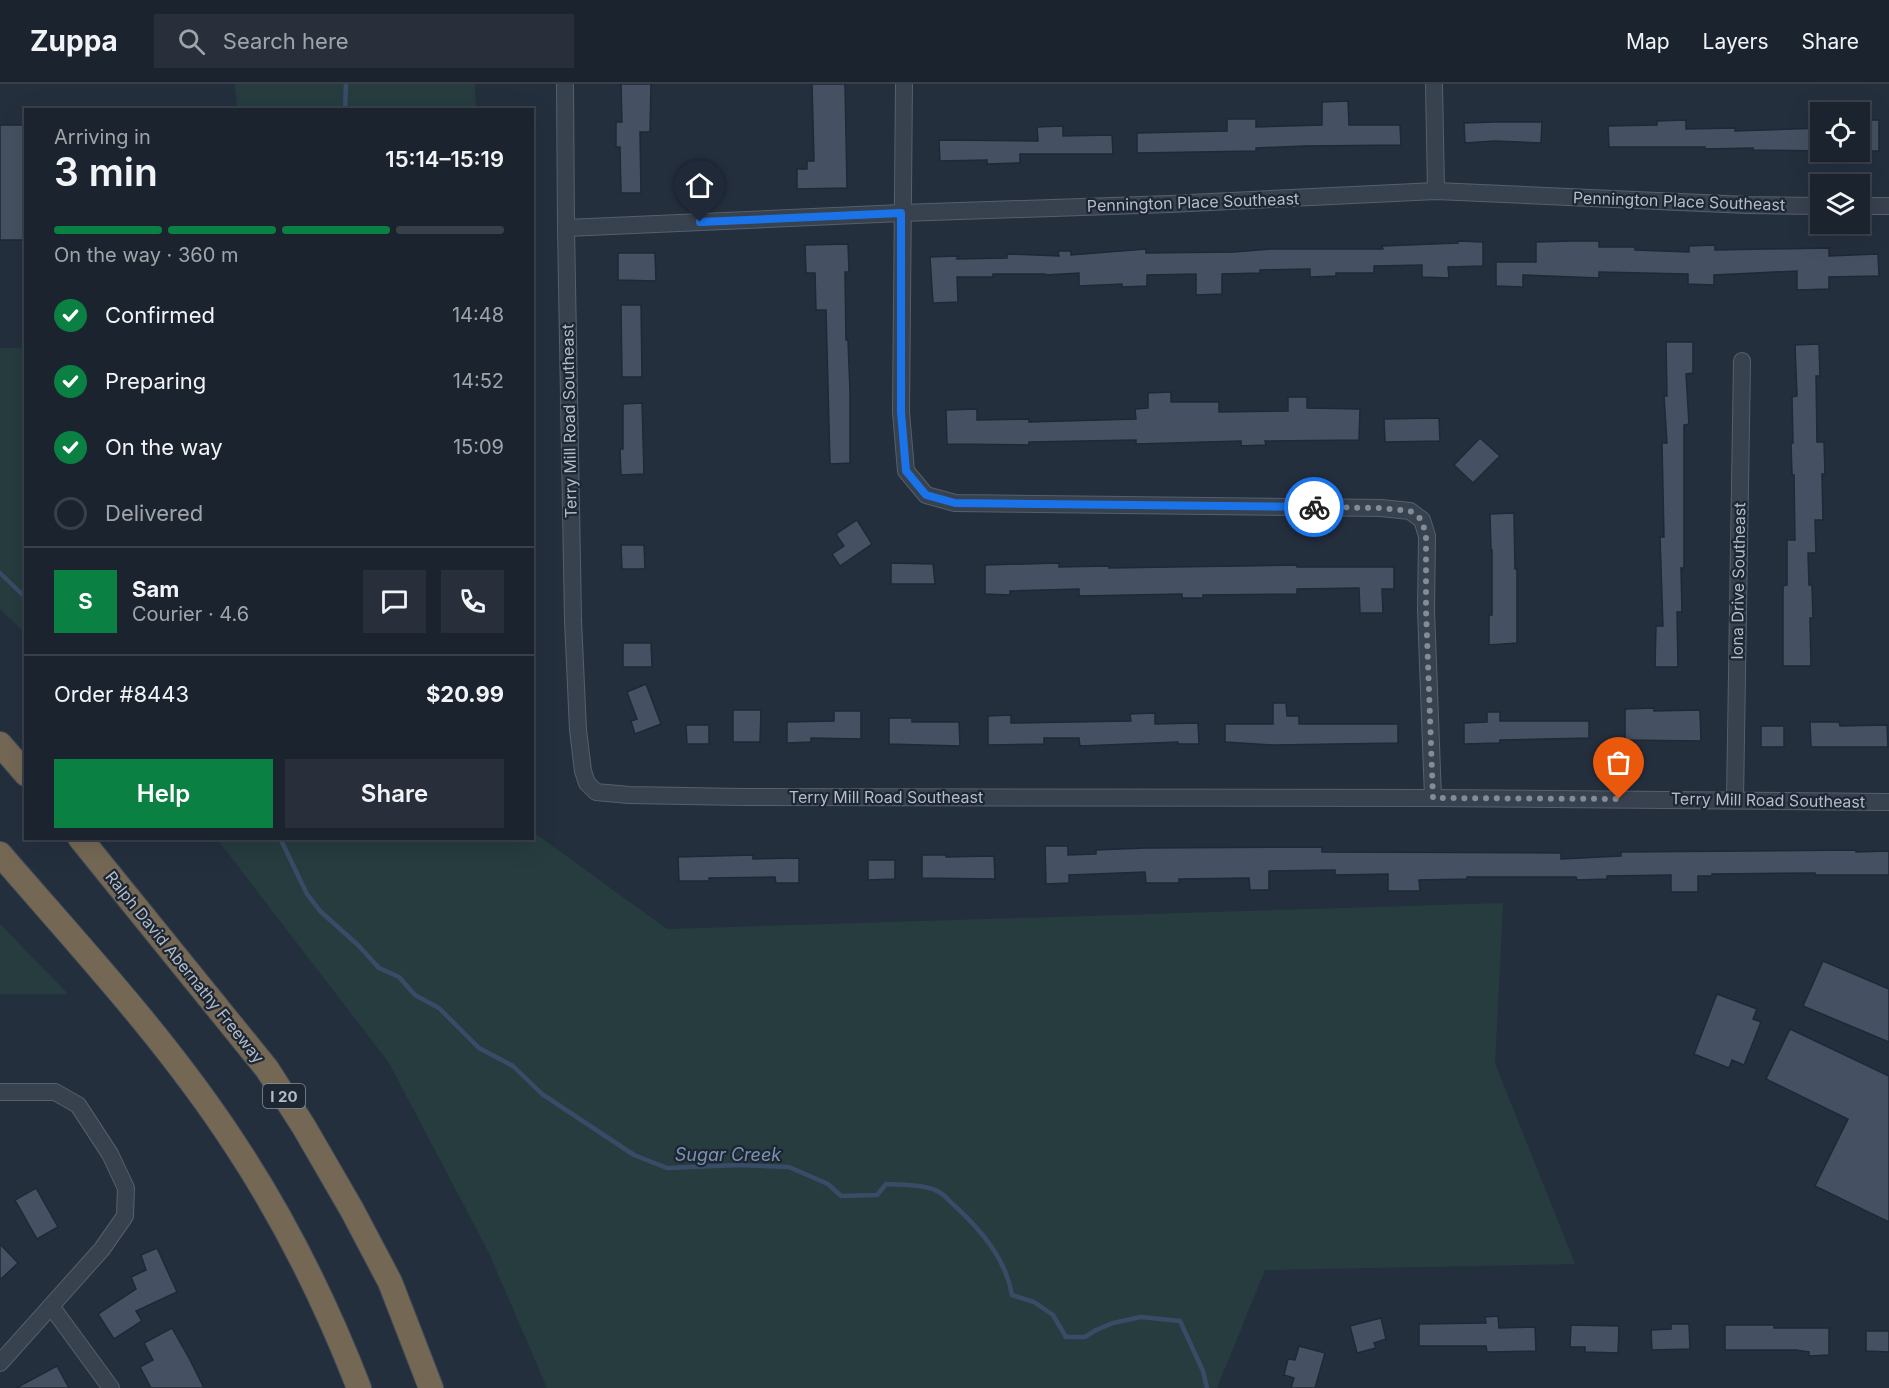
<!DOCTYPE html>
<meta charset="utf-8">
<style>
body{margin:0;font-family:Inter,sans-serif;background:#282f3a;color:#f1f3f6;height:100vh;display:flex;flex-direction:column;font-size:22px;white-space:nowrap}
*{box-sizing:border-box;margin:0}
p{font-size:20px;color:#a0a4aa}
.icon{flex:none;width:33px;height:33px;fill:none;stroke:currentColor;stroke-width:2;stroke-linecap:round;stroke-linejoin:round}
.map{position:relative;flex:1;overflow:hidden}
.panel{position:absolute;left:24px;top:24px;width:510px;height:732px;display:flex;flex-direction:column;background:#1b232e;border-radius:0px;box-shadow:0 6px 24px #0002,0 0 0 2px #39404a}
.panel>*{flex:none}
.fabs{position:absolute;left:1810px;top:18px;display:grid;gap:12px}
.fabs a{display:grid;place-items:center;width:60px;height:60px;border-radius:0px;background:#1b232e;box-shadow:0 6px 24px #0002,0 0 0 2px #39404a;font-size:30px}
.pin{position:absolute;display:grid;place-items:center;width:51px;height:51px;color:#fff;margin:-62px -26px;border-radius:50% 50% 50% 0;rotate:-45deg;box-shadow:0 0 6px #0007}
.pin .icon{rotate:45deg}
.courier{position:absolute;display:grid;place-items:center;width:60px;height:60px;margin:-30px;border:4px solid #1a73e8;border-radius:50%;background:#fff;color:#222;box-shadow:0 2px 8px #0007}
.summary em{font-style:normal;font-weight:600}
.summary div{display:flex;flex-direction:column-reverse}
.summary{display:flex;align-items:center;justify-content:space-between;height:102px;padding:0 30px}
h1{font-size:39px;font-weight:600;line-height:45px}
.bar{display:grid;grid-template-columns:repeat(4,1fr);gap:9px 6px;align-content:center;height:72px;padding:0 30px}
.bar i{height:8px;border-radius:4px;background:#39404a}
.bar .active{background:#0b8043}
.bar p{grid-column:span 4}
.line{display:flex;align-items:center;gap:15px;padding:0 30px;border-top:2px solid #39404a}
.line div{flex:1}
.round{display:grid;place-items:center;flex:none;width:63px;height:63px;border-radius:0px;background:#282f3a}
ol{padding:0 30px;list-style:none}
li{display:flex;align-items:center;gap:18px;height:66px}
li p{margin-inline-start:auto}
li .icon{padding:6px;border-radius:50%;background:#0b8043;color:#fff;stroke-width:4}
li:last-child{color:#a0a4aa}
li i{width:33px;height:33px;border:3px solid #39404a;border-radius:50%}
.primary-button{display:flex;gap:12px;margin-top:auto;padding:12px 30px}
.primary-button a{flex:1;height:69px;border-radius:0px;background:#0b8043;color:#fff;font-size:24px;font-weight:600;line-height:69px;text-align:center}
.primary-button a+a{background:#282f3a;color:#f1f3f6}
header{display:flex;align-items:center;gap:36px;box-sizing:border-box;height:84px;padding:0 30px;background:#1b232e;border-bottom:2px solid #39404a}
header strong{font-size:28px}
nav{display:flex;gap:33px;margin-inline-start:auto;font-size:21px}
.search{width:420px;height:54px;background:#282f3a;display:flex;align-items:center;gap:15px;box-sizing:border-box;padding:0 21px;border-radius:0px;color:#a0a4aa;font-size:22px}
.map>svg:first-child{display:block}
.green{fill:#263c3f}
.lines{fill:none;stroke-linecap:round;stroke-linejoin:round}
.stream{stroke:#394c67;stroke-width:4.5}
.building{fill:#455162;stroke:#1f2835;stroke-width:1.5}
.minor-casing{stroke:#565f6c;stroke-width:18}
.highway-casing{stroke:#434c59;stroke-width:26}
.minor{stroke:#38414e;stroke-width:16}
.highway{stroke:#746855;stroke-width:24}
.done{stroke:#828b98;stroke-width:6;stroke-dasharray:0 10.8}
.route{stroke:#1a73e8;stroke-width:8}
.labels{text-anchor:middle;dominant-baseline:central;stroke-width:4.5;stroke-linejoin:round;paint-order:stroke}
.shield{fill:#1d2633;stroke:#878f9c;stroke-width:1.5}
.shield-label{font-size:15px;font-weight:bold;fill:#b4bcc9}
.street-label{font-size:16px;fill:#b4bcc9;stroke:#1d2633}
.water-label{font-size:18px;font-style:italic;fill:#7c92b1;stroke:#1d2633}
</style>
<header>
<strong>Zuppa</strong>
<div class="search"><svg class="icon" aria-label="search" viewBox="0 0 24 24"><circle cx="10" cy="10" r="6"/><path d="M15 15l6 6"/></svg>Search here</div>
<nav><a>Map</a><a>Layers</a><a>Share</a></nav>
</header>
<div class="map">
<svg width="1889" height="1304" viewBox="0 0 1889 1304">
<rect width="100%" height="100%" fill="#242f3e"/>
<g class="green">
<path d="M235 0H475L476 25H237Z"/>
<path d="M0 264H25V549L0 525Z"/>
<path d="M533 748 667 845 1503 819 1495 979 1575 1180 1265 1186 1217 1304H547L489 1169 389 979 217 755 532 754Z"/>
<path d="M0 840 68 910H0Z"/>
</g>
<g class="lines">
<g class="stream">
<path d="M345 26 346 0"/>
<path d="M0 489 26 514"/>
<path d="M280 754 307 810 320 827 358 861 379 884 399 893 415 911 439 924 479 964 513 982 542 1010 634 1071 667 1084 738 1081 789 1083 828 1100 841 1112 877 1111 886 1100C902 1101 922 1100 937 1107 943 1109 949 1117 955 1122 981 1146 1006 1175 1012 1211L1034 1218 1053 1231 1066 1253H1085L1096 1246 1113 1239 1141 1233 1180 1237 1203 1287 1207 1304"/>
</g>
</g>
<g class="building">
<path d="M621 0H651L650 48H640L641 109H621L620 63H616V38H622Z"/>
<path d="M812 0H845L847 104 797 105V85H807V77H814Z"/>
<path d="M1348 17 1349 41H1400L1401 61 1305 62 1256 64V67L1137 69V49L1227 47V35H1256V43L1322 41V18Z"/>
<path d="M1686 36V45L1735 44V47L1821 44V67L1753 66V64L1705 65V63H1609L1608 42 1657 41V37Z"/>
<rect x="1860" y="36" width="19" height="31"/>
<path d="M1495 38H1542L1541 59 1494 57 1465 59 1464 39Z"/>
<rect x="0" y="41" width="26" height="115"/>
<path d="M1063 42V52L1112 51 1113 70H1020V79L987 80V76L940 77 939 56 1038 57 1037 43Z"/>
<path d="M1458 157 1483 158V182L1448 183 1449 194 1422 193V181L1374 182V189H1336V192L1310 193V185L1260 186V189L1222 190V210L1196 211V190L1147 191V202L1122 203V200L1079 202V189L1045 191V190H993V193H957L958 218 933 219 930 173 957 172V175L1007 174V170L1059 172 1058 167H1071V171L1146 165V169L1234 168 1271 165H1383L1382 162 1458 159Z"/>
<path d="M1573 157H1599V163H1635V166L1689 168V162L1715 161V166L1829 164V172L1878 170 1879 192 1829 193V205L1797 206V187L1714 191V201L1688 200V190L1599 188V194L1523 191V203L1496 202V178H1536V158Z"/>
<path d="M848 160 849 188H845L846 256H848L850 308V379L830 380 826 226H816L815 189H806L805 161Z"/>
<path d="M618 169H655L656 197 618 196Z"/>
<path d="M621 221H641L642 293H622Z"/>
<path d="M1666 258H1693V289L1686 290 1689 340 1684 341V484H1681L1682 528H1677L1678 583H1655L1656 542H1663L1660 453H1664L1662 359H1667L1664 312H1667Z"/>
<path d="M1819 260 1820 292H1816L1817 358H1824L1825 390H1822L1823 436H1815L1816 469H1808L1809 501H1812L1813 534H1810L1811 582H1783V502L1787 501V456H1795L1794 391H1792L1791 359H1793L1792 313 1797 312 1795 261Z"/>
<path d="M1171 308V318H1219V328L1288 327V313H1307V324L1360 325 1359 356 1265 357 1266 361 1241 362V357L1136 360V356L1029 358V361L947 360 946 326 977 325V336L1029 335V338L1136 335 1135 325 1148 324V309Z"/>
<path d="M642 319 644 390 621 391 620 365H623V320Z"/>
<path d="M1439 334 1440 357 1385 358 1384 335Z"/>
<path d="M1480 354 1500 372 1473 399 1454 381Z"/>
<path d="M1514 429 1515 485H1517V559L1489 561V531H1492V466H1491L1490 430Z"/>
<path d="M857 436 872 460 840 482 832 470 844 462 836 450Z"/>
<path d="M621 461H644L645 485H622Z"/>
<path d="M891 479 933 480 935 500H891Z"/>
<path d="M1059 479V483L1109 482V484L1297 481V483H1394V505H1382L1383 529H1360L1359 504 1297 505V510L1203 511V514H1182V510L1079 512V505L1010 507V511L985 510V481Z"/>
<path d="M623 559H651L652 583H623Z"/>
<path d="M646 600 661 640 635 650 631 637 637 635 627 608Z"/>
<path d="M1273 619H1286L1287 632H1299V640H1398V659L1274 661 1225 658V640H1273Z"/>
<path d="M1654 624V627L1700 626 1701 657 1625 656V625Z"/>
<path d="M733 626H761L760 658H733Z"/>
<path d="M834 627H861V655L811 654V658L787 659V638L834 637Z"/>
<path d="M1487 628H1500V637H1589V654L1500 656V659L1464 660V639L1487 638Z"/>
<path d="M1155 629V640L1198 639 1199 660H1178V658L1080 662 1079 654H1044V660L988 661V632L1011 631V639L1131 637 1130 630Z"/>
<path d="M889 634H912V638H959L960 662 889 660Z"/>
<path d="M1810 638H1839L1840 642 1887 641 1888 663H1811Z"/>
<path d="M686 641H709V660H687Z"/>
<rect x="1761" y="642" width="23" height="21"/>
<path d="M1045 762H1068V771L1096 770V766L1145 764 1322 763V768L1561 769V775L1621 772V768L1856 766V768L1889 767V791H1815V789L1712 790V792H1698V808H1671V791L1607 792V795L1577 796 1576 793H1467V795L1419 796 1420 807H1388V790L1335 791V786L1269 787V806H1250L1249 794 1179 795V799H1146L1145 788 1069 791V799L1046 800Z"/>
<path d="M753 771V775L799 774V799H776L775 793 709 794V797H679L678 773Z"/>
<path d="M922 771H946V773L994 772 995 795 922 794Z"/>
<path d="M868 776H895V795L868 796Z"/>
<path d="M1823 877 1889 905V958L1803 922Z"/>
<path d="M1717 910 1757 925 1753 935 1761 938 1744 981 1732 976 1729 984 1694 970Z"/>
<path d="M1790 945 1889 992V1138L1815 1102 1848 1035 1766 995Z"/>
<path d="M36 1104 58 1143 37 1155 15 1116Z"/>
<path d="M0 1160 18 1179 0 1196Z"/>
<path d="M157 1164 177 1208 136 1227 142 1237 114 1255 98 1230 136 1205 131 1193 146 1186 141 1171Z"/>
<path d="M1498 1232 1499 1244 1535 1243 1536 1267 1487 1268 1486 1262H1419V1240L1486 1239 1485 1233Z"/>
<path d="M1381 1234 1386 1255 1374 1259 1376 1264 1357 1269 1350 1242Z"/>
<path d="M1671 1240H1689L1690 1265 1652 1266 1651 1246 1671 1245Z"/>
<path d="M1571 1241 1619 1242 1618 1269 1585 1268V1263H1570Z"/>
<path d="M1725 1241H1774V1244H1829V1271L1809 1272V1268L1796 1266H1725Z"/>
<path d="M172 1244 190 1276 204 1304H151L140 1283 153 1276 144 1259Z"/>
<path d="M1866 1247H1889V1268L1866 1267Z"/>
<path d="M1299 1262 1325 1269 1315 1304H1291L1294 1294 1284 1291 1288 1275 1295 1276Z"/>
<path d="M57 1282 69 1304H16Z"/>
</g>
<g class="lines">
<g class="minor-casing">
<g id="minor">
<path d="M565 0 566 144 573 536 578 646 583 687 587 699 596 708 629 711 742 713 1433 714 1889 718"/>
<path d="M904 0 901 328 906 387 926 411 955 419 1381 424 1410 427 1422 436 1427 452 1426 526 1433 714"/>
<path d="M1434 0 1436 107"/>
<path d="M1860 122H1889"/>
<path d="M566 144 901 129 1170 120 1436 107 1747 121 1821 122"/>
<path d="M1735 716 1742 277"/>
<path d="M0 1008H55L78 1021 110 1070 126 1104 125 1132 102 1165 0 1279"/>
<path d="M51 1222 111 1304"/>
</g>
</g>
<g class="highway-casing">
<g id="highway">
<path d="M0 660 26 690"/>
<path d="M80 754 267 985 304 1043 352 1126 390 1198 431 1304"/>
<path d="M0 770C81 864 168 957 236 1062 286 1138 326 1219 359 1304"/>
</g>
</g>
<use href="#minor" class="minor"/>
<use href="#highway" class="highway"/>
</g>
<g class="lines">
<path class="done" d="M1314 423 1381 424 1410 427 1422 436 1426 452V526L1433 714 1619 715"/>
<path class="route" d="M700 138 901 129V328L906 387 926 411 955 419 1314 423"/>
</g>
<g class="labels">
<rect class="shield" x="263" y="1000" width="42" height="24" rx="4.5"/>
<g class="shield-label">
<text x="284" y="1012">I 20</text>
</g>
<g class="street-label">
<text transform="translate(1679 117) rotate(2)">Pennington Place Southeast</text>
<text transform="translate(1193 118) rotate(-2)">Pennington Place Southeast</text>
<text transform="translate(569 337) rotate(-91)">Terry Mill Road Southeast</text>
<text transform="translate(1738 497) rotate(-89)">Iona Drive Southeast</text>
<text x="886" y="713">Terry Mill Road Southeast</text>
<text transform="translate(1768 716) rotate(1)">Terry Mill Road Southeast</text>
<text transform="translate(185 883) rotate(51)">Ralph David Abernathy Freeway</text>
</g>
<g class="water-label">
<text x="728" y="1070">Sugar Creek</text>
</g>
</g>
</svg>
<div class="fabs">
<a><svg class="icon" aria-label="locate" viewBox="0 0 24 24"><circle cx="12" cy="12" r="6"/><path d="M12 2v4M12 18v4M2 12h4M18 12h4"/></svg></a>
<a><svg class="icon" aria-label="layers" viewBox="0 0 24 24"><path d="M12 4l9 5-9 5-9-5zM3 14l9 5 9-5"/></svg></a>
</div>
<div class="pin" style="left:1619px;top:715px;background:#ea580c"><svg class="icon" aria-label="bag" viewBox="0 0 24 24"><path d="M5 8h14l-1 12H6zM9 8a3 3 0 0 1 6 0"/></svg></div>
<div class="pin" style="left:700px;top:138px;background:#1f2937"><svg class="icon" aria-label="home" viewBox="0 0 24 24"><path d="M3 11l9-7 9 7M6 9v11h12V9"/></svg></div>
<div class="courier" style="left:1314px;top:423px"><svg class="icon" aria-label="bike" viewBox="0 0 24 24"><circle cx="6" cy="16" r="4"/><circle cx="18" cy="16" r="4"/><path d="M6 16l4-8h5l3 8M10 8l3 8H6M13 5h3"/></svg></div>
<section class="panel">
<div class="summary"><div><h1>3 min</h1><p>Arriving in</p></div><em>15:14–15:19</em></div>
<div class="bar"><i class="active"></i><i class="active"></i><i class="active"></i><i></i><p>On the way · 360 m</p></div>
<ol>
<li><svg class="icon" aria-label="check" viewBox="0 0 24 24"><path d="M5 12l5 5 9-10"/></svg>Confirmed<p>14:48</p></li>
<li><svg class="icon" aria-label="check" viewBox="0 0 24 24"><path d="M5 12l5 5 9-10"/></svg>Preparing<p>14:52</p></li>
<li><svg class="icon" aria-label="check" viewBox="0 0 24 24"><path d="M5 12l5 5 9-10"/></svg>On the way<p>15:09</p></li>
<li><i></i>Delivered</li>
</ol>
<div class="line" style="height:108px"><b class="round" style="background:#0b8043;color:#fff">S</b><div><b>Sam</b><p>Courier · 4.6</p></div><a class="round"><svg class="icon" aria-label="chat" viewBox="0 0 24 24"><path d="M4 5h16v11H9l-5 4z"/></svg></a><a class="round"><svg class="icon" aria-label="phone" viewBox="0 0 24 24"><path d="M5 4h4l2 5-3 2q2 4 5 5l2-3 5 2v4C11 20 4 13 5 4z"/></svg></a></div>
<div class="line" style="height:78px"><div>Order #8443</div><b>$20.99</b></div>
<div class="primary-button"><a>Help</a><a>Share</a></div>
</section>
</div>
